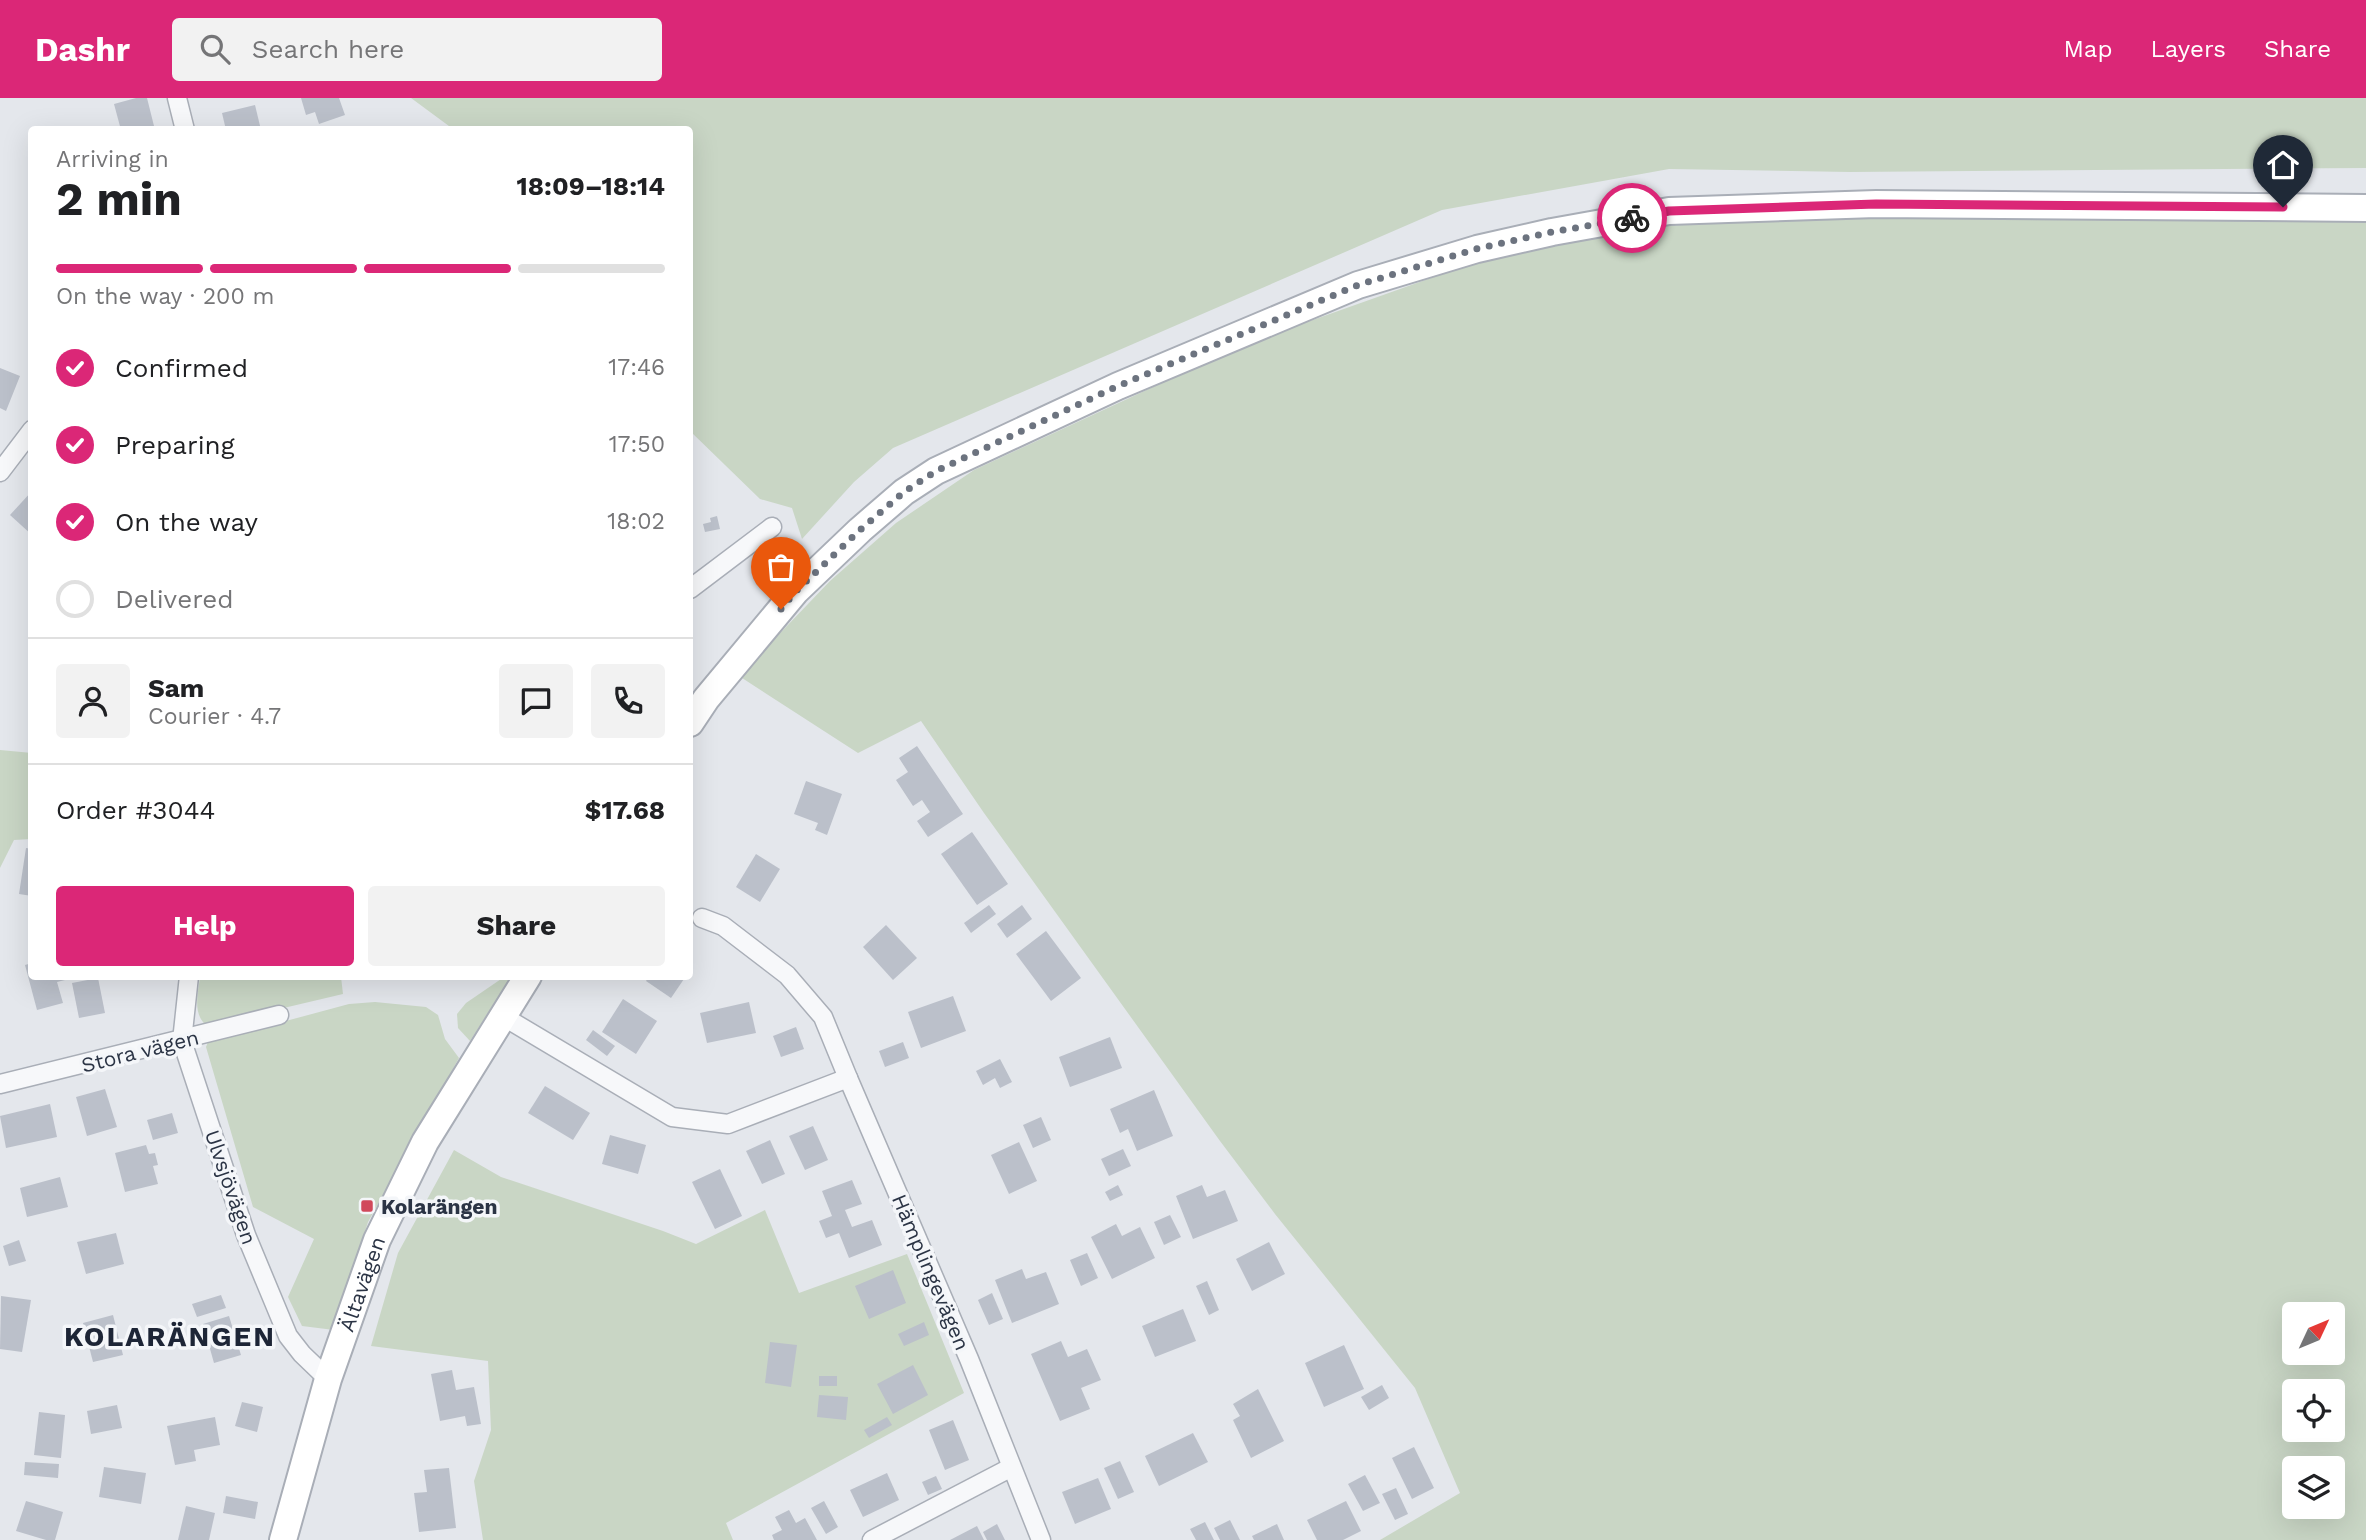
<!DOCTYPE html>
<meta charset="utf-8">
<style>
body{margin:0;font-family:"Work Sans",sans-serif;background:#f2f2f2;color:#202124;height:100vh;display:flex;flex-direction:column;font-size:26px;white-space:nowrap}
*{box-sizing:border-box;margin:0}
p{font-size:23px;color:#757577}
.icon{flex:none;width:38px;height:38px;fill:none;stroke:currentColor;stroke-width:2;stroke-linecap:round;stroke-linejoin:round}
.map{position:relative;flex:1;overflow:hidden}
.details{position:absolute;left:28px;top:28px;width:665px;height:854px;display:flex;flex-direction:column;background:#fff;border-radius:7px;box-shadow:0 7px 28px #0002}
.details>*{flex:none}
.needle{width:46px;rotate:46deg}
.buttons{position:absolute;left:2282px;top:1204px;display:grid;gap:14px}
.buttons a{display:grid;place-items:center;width:63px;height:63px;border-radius:7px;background:#fff;box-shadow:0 7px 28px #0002;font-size:35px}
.pin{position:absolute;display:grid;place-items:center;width:60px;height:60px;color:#fff;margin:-72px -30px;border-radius:50% 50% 50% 0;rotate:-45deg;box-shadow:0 0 7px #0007}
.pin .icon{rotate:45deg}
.courier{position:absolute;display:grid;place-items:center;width:70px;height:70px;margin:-35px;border:5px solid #db2777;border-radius:50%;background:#fff;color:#222;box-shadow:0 2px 9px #0007}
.headline em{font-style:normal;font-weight:700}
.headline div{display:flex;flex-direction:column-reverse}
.headline{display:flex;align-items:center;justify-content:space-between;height:119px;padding:0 28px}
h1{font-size:46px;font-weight:700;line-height:52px}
.bar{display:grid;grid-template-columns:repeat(4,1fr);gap:10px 7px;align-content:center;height:84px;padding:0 28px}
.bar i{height:9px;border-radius:5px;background:#e0e0e0}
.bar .current{background:#db2777}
.bar p{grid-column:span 4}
.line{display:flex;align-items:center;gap:18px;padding:0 28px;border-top:2px solid #e0e0e0}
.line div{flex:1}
.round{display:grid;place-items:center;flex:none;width:74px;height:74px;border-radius:7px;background:#f2f2f2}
ol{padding:0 28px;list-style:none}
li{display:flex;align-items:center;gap:21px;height:77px}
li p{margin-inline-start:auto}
li .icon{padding:7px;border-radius:50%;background:#db2777;color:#fff;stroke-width:4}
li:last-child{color:#757577}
li i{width:38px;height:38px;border:4px solid #e0e0e0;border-radius:50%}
.primary-button{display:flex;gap:14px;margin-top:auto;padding:14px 28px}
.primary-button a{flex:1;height:80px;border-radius:7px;background:#db2777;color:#fff;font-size:28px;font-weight:700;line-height:80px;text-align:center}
.primary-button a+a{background:#f2f2f2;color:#202124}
header{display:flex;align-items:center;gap:42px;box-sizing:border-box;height:98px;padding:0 35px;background:#db2777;color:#fff}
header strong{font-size:33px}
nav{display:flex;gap:38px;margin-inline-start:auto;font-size:24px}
.search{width:490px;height:63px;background:#f2f2f2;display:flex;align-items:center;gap:18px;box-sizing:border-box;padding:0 24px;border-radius:7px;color:#757577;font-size:26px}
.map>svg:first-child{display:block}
.green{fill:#c9d6c5;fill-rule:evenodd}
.building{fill:#bbc0ca}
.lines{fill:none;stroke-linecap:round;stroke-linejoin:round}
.minor-casing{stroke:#a9aeb7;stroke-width:21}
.secondary-casing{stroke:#a9aeb7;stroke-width:30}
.minor{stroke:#f7f8fa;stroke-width:18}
.secondary{stroke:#fff;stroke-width:26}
.done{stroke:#6c737f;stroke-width:7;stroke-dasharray:0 12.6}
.route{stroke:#db2777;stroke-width:9}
.poi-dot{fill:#d1495b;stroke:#f4f6f9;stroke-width:2.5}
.labels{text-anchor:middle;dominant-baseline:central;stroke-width:7;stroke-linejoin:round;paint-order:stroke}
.street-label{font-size:21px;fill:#2b3445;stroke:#f4f6f9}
.poi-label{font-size:21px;font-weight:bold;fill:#2b3445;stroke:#f4f6f9;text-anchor:start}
.district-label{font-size:28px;font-weight:bold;letter-spacing:2px;fill:#1d2536;stroke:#f4f6f9}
</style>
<header>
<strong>Dashr</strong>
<div class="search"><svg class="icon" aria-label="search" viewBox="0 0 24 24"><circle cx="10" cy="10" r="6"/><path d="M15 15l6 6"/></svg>Search here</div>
<nav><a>Map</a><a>Layers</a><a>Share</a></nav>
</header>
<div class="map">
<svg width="2366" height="1442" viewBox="0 0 2366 1442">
<rect width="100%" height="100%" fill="#e4e7ec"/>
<g class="green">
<path d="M411 0H2366V70L1850 74 1669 71 1442 112 893 350 854 384 802 441 792 410 760 401 690 333V32L453 31Z"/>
<path d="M1976 117 2366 118V1442H1380L1460 1395 1415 1290 1275 1116 1220 1043 984 715 921 623 858 655 739 578 830 483 896 425 974 372 1248 245 1504 154 1665 121ZM2294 1216H2333V1255H2294ZM2294 1293H2333V1332H2294ZM2294 1370H2333V1409H2294Z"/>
<path d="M0 652 32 655 31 741 14 742 0 770Z"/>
<path d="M200 879H341L343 896 207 928C192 916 198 896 200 879Z"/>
<path d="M504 879H511L470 943 458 930 457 916 466 905Z"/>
<path d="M375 904 426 909 438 917 445 941 459 960 368 1124 334 1232 302 1228 288 1199 314 1141 253 1109 206 949 208 944 349 906Z"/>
<path d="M454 1052 501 1079 663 1133 696 1146 765 1112 799 1195 907 1156 964 1295 726 1425 733 1442H483L474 1383 491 1332 488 1263 371 1248 398 1155Z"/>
</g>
<g class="building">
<path d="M136 0H147L155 32H121L114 6Z"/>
<path d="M301 0H339L345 17 319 26 315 14 306 17Z"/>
<path d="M255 7 261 32H226L222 15Z"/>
<path d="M0 270 20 278 6 313 0 310Z"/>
<path d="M32 393V437L10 417Z"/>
<path d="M717 418 720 431 705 434 703 426 711 424 710 420Z"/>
<path d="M917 648 963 716 928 739 917 723 930 714 922 702 913 708 896 682 908 674 899 660Z"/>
<path d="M806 683 842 696 827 737 815 732 818 725 794 716Z"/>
<path d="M972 734 1008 786 977 807 941 756Z"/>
<path d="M26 750 32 751V798L19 796Z"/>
<path d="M756 756 780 771 760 804 736 789Z"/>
<path d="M989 807 996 816 971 835 964 825Z"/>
<path d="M1022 807 1032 821 1007 840 997 826Z"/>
<path d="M886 827 917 860 893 882 863 849Z"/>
<path d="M1046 833 1081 880 1051 903 1016 856Z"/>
<path d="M32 865V878H64L65 882 57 884 63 905 37 912 25 867Z"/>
<path d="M649 878H686L671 900 646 883Z"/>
<path d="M98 880 105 915 79 920 72 885Z"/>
<path d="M953 898 966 933 921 950 908 914Z"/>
<path d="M623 901 657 923 636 956 602 934Z"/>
<path d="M749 904 756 935 707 945 700 915Z"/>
<path d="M796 929 804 951 781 959 773 938Z"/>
<path d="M593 932 615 948 607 958 586 942Z"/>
<path d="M1110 939 1122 970 1070 989 1059 959Z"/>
<path d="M903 944 909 960 885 969 879 953Z"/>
<path d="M1000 961 1012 984 1000 990 995 980 983 987 976 973Z"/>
<path d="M545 988 590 1015 573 1042 528 1015Z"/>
<path d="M105 991 117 1029 87 1038 76 999Z"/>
<path d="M1154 992 1173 1038 1137 1053 1128 1031 1120 1035 1110 1011Z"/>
<path d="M50 1006 57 1039 6 1050 0 1018Z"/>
<path d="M172 1015 178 1035 153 1042 147 1022Z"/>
<path d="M1041 1019 1051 1042 1033 1050 1023 1027Z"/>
<path d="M813 1028 828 1062 805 1072 789 1038Z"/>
<path d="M610 1037 646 1047 638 1076 602 1066Z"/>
<path d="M770 1042 785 1076 762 1086 746 1053Z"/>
<path d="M1019 1044 1037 1083 1009 1096 991 1057Z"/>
<path d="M146 1047 149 1056 155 1055 158 1067 153 1068 158 1086 125 1094 115 1055Z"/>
<path d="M1123 1051 1131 1068 1109 1078 1101 1061Z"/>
<path d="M720 1071 742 1118 715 1131 692 1084Z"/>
<path d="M60 1079 68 1109 27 1119 20 1090Z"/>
<path d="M852 1082 862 1106 845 1112 852 1129 872 1122 882 1147 849 1160 839 1135 826 1140 819 1123 832 1118 822 1093Z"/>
<path d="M1118 1087 1123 1097 1110 1103 1105 1094Z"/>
<path d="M1202 1087 1207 1099 1225 1092 1238 1123 1193 1141 1176 1098Z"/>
<path d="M1170 1117 1181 1139 1164 1147 1154 1124Z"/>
<path d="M1116 1126 1122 1138 1140 1129 1155 1160 1112 1181 1091 1139Z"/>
<path d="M116 1135 124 1166 86 1176 77 1144Z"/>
<path d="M19 1142 26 1163 9 1168 3 1148Z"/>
<path d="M1269 1144 1285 1176 1252 1193 1236 1161Z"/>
<path d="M1087 1155 1098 1180 1081 1188 1070 1162Z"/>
<path d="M1022 1171 1026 1181 1046 1174 1059 1206 1012 1225 995 1182Z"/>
<path d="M893 1172 906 1205 869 1221 855 1188Z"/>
<path d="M1207 1183 1219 1212 1209 1217 1196 1188Z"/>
<path d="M992 1195 1003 1221 989 1227 978 1202Z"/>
<path d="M221 1197 226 1210 197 1219 192 1206Z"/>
<path d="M1 1198 31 1202 22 1254 0 1251Z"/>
<path d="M1183 1211 1196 1243 1155 1259 1142 1228Z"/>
<path d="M113 1217 123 1257 93 1264 83 1225Z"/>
<path d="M229 1218 241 1257 214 1265 203 1226Z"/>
<path d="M924 1224 929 1237 904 1248 898 1236Z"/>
<path d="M1061 1243 1068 1259 1087 1251 1101 1282 1081 1290 1090 1311 1060 1323 1031 1256Z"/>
<path d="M770 1244 797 1247 791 1289 765 1285Z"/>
<path d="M1344 1247 1364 1291 1324 1309 1305 1265Z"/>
<path d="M913 1267 928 1297 893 1316 877 1286Z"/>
<path d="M452 1272 456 1292 474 1289 481 1326 467 1328 465 1318 440 1323 431 1276Z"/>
<rect x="819" y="1278" width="18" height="10"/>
<path d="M1382 1287 1389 1300 1369 1312 1361 1299Z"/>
<path d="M1258 1291 1284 1343 1251 1360 1233 1322 1240 1318 1233 1306Z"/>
<path d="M819 1297 848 1299 846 1322 817 1319Z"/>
<path d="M242 1304 263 1309 257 1334 235 1328Z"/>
<path d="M117 1307 122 1330 91 1336 87 1313Z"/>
<path d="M39 1314 65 1317 61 1360 34 1357Z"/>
<path d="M215 1319 220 1347 194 1352 196 1363 175 1367 167 1328Z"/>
<path d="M887 1319 892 1327 869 1340 864 1332Z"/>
<path d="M953 1322 969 1362 945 1372 929 1332Z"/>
<path d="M1193 1335 1208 1364 1159 1388 1145 1358Z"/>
<path d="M1414 1349 1434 1390 1412 1401 1392 1360Z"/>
<path d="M1120 1363 1134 1394 1118 1401 1104 1370Z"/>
<path d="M25 1364 59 1366 58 1380 24 1377Z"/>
<path d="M104 1369 146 1375 141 1406 99 1399Z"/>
<path d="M449 1370 456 1430 419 1434 414 1395 427 1394 424 1372Z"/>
<path d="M887 1375 899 1402 863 1419 850 1392Z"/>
<path d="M1365 1377 1380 1405 1363 1413 1348 1386Z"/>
<path d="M936 1378 942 1391 928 1397 922 1384Z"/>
<path d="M1098 1380 1111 1411 1075 1426 1062 1394Z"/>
<path d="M1396 1390 1408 1416 1395 1422 1382 1396Z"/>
<path d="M226 1398 258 1404 255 1421 223 1415Z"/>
<path d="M26 1403 63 1414 55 1442H46L16 1433Z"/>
<path d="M824 1403 838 1429 826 1436 811 1410Z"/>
<path d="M1346 1403 1361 1433 1343 1442H1317L1307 1422Z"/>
<path d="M186 1408 215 1415 209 1442H178Z"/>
<path d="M789 1412 796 1425 805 1420 817 1442H774L772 1437 782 1432 775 1419Z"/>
<path d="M1230 1422 1240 1442H1220L1214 1430Z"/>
<path d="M1205 1424 1214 1442H1196L1190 1431Z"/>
<path d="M997 1426 1005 1442H987L983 1434Z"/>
<path d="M1277 1426 1284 1442H1254L1252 1438Z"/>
<path d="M977 1428 984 1442H950Z"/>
</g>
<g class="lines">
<g class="minor-casing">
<g id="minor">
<path d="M177 0 185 32"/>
<path d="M0 374 32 332"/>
<path d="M690 491 772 429"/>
<path d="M702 820 723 828 787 877 823 919 848 980"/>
<path d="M189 878 182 943 246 1137 288 1238 302 1256 328 1281"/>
<path d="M504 919 672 1019 728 1026 848 980 969 1261 1041 1442"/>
<path d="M0 986 279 917"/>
<path d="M872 1442 1010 1370"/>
</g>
</g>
<g class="secondary-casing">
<g id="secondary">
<path d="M690 625 706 601 796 493 860 432 904 394 936 373 1118 288 1358 187 1477 151 1552 134 1669 113 1876 106 2366 110"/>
<path id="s1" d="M283 1442 328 1281 377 1142 425 1044 528 878"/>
</g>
</g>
<use href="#minor" class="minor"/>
<use href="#secondary" class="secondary"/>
</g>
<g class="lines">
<path class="done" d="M781 511 796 493 860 432 904 394 936 373 1118 288 1358 187 1476 151 1552 134 1632 120"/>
<path class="route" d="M1632 120 1669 113 1876 106 2283 109"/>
</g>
<rect class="poi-dot" x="360" y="1101" width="14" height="14" rx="3.5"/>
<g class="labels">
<g class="street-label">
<text transform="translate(140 953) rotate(-14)">Stora vägen</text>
<text transform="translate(231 1089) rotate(71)">Ulvsjövägen</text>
<text transform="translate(931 1174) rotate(67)">Hämplingevägen</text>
<text stroke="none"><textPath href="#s1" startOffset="268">Ältavägen</textPath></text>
</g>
<g class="poi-label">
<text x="381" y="1108">Kolarängen</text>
</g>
<g class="district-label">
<text x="170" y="1238">KOLARÄNGEN</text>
</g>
</g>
</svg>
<div class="buttons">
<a><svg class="needle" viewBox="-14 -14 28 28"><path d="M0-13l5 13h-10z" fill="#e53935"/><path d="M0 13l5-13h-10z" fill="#757577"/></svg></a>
<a><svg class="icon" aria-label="locate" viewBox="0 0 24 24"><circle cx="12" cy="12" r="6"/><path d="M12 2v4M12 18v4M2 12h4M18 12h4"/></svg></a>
<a><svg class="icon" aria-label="layers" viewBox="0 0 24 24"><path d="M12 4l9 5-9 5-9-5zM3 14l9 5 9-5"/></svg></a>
</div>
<div class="pin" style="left:781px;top:511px;background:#ea580c"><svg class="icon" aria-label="bag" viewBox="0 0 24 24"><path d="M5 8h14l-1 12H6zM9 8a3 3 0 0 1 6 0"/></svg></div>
<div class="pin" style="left:2283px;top:109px;background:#1f2937"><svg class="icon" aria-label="home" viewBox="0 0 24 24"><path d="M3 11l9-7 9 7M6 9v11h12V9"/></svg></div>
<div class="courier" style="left:1632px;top:120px"><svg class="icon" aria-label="bike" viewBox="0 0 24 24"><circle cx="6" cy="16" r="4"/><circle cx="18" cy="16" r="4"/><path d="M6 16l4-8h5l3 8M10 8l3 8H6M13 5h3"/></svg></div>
<section class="details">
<div class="headline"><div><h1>2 min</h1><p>Arriving in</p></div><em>18:09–18:14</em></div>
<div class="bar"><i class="current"></i><i class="current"></i><i class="current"></i><i></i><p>On the way · 200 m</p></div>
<ol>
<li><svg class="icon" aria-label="check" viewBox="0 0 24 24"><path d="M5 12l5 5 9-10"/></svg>Confirmed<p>17:46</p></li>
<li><svg class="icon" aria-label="check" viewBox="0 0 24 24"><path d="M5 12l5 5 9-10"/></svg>Preparing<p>17:50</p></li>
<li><svg class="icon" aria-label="check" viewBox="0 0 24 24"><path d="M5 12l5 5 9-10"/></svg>On the way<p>18:02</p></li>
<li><i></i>Delivered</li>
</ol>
<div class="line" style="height:126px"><a class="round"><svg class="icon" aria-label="person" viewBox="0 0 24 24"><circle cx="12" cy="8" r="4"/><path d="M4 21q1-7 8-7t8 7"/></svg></a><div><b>Sam</b><p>Courier · 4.7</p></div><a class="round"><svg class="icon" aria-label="chat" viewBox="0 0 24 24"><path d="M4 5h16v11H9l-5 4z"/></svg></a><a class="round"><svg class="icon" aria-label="phone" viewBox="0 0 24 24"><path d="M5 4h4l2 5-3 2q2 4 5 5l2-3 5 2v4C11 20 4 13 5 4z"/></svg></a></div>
<div class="line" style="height:91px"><div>Order #3044</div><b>$17.68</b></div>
<div class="primary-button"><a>Help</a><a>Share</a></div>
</section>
</div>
